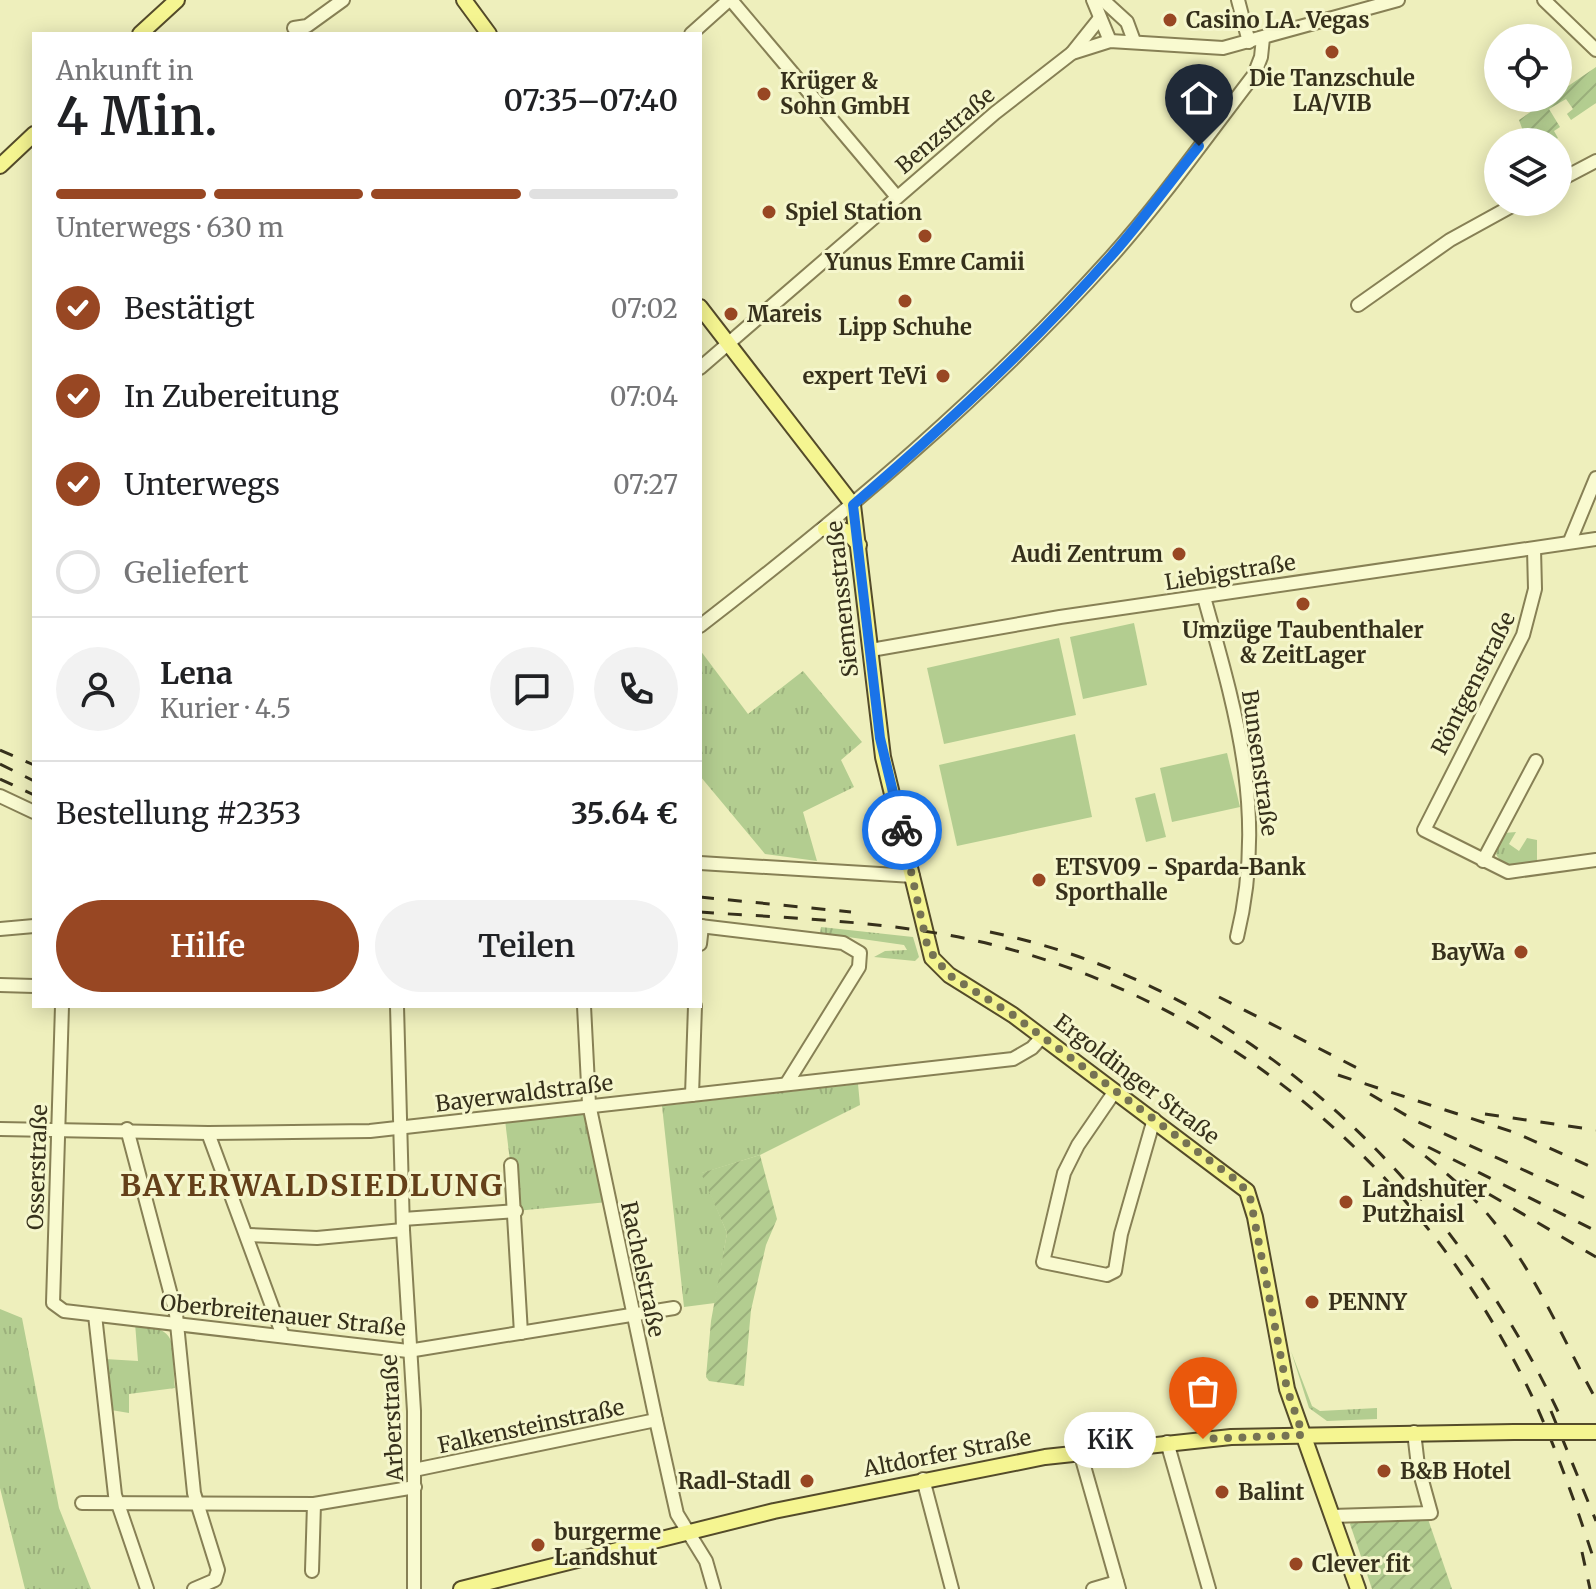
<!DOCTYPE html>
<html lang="de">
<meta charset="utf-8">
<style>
body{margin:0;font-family:Merriweather,serif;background:#f2f2f2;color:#202124;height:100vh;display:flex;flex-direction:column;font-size:30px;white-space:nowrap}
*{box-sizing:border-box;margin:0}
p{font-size:26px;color:#757577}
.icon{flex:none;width:44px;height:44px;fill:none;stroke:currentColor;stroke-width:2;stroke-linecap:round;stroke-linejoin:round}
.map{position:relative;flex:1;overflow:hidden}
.details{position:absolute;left:32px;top:32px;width:670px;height:976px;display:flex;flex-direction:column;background:#fff;border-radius:0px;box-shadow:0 4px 20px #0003}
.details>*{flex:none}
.buttons{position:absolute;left:1484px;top:24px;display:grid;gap:16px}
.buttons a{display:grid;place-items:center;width:88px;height:88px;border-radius:50%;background:#fff;box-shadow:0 4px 20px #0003;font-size:40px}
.pin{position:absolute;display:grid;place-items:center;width:68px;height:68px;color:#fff;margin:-82px -34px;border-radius:50% 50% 50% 0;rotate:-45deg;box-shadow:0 0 8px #0007}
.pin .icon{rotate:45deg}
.courier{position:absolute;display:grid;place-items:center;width:80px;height:80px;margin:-40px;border:6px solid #1a73e8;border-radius:50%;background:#fff;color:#222;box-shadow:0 2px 10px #0007}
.bubble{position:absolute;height:56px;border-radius:28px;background:#fff;box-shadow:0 4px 20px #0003;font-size:26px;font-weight:600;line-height:56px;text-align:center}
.headline em{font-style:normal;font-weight:600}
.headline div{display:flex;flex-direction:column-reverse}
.headline{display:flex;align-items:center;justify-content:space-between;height:136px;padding:0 24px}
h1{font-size:52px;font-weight:600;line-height:60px}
.bar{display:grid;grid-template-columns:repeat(4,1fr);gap:12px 8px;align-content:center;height:96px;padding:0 24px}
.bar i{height:10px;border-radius:6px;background:#e0e0e0}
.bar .current{background:#984723}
.bar p{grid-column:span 4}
.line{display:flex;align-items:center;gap:20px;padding:0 24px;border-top:2px solid #e0e0e0}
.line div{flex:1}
.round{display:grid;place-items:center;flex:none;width:84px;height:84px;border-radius:42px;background:#f2f2f2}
ol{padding:0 24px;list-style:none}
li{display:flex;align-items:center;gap:24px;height:88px}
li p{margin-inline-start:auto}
li .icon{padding:8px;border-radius:50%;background:#984723;color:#fff;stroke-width:4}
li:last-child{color:#757577}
li i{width:44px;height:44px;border:4px solid #e0e0e0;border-radius:50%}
.cta{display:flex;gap:16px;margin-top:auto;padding:16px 24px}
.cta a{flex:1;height:92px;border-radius:48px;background:#984723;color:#fff;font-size:32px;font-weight:600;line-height:92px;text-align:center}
.cta a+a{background:#f2f2f2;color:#202124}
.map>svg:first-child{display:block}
.grass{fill:url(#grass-tufts)}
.garden{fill:url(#garden-furrows)}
.pitch{fill:#b3cd90}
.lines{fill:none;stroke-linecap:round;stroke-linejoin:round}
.minor-casing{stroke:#878055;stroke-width:16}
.major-casing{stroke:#544b2a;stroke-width:18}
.minor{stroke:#f9fad0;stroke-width:12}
.major{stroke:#f5f591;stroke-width:14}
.rail{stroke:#36301b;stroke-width:3;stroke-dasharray:14 14;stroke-linecap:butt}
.major-bridge-casing{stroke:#544b2a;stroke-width:18;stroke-linecap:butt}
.major-bridge{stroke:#f5f591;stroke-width:14}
.done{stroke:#767353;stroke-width:8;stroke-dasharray:0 14.4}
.route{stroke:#1a73e8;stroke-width:10}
.poi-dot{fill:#984723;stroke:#f5f6cc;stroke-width:3}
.labels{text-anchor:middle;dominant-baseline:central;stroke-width:6;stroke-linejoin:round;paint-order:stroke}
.poi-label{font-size:22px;font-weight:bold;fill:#36301b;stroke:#f5f6cc;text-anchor:start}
.street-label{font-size:22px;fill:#36301b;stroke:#f5f6cc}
.district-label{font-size:30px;font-weight:bold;letter-spacing:2px;fill:#644019;stroke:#f5f6cc}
</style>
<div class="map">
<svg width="1596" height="1589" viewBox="0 0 1596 1589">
<defs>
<pattern id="grass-tufts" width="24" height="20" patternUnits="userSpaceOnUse" patternTransform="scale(2)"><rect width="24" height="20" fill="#b3cd90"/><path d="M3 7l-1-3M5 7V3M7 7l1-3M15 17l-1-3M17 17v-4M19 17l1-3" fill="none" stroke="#9bb07c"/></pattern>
<pattern id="garden-furrows" width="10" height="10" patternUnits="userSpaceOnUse" patternTransform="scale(2)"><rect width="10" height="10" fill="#b3cd90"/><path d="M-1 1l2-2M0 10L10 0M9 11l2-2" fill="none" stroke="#9bb07c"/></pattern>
</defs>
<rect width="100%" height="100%" fill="#eeefbc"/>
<g class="grass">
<path d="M700 650 748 714 803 671 862 742 841 760 854 787 803 812 817 861 765 854 700 776Z"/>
<path d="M1516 832 1509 844 1519 851 1527 838 1537 840V862C1522 864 1504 870 1496 854L1504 833Z"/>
<path d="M821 927 913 937 919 957 915 961 874 957 885 951 907 950 904 945 820 933Z"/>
<path d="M858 1084 860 1105 760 1155 702 1173 727 1233 715 1303 684 1307 662 1106Z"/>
<path d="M589 1104 608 1202 516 1211 505 1120Z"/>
<path d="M0 1309 22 1318 59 1508 91 1589H25L0 1488Z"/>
<path d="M135 1323C183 1330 171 1345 175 1388L129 1394V1413L111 1410 105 1359 138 1361Z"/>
<path d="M1291 1351 1312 1406 1320 1411 1377 1408V1419L1327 1421 1309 1408Z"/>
</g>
<g class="garden">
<path d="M1596 67V103L1571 120 1567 114 1573 109 1566 99 1549 109 1560 127 1554 131 1558 138 1552 142H1527L1519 120 1551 98H1558V93Z"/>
<path d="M760 1155 777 1219 766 1245 751 1310 744 1386 709 1381 706 1377 711 1321 727 1233 701 1173Z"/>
<path d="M1428 1519 1452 1589H1372L1350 1524 1353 1520Z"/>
</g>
<g class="pitch">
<path d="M1134 623 1147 685 1083 699 1070 637Z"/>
<path d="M1059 638 1076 715 944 744 927 668Z"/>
<path d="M1075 734 1092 817 957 846 939 765Z"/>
<path d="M1227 753 1240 807 1172 822 1160 768Z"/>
<path d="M1155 793 1166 837 1146 842 1135 798Z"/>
</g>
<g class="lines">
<g class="minor-casing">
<g id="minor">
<path d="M731 0 897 197"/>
<path d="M1093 0 1110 41"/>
<path d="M1103 0 1127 22 1134 41"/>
<path d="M1238 0 1249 42"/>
<path d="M1544 0 1596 50"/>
<path d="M294 28 307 26 343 0"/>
<path d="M691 34 729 0"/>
<path d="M1072 53 1100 18"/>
<path d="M1558 181 1596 161"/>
<path d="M1358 305 1450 240 1519 202"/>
<path d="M700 368 995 113 1072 53 1110 41 1223 48 1398 0"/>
<path d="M1570 541 1596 478"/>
<path d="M1534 549 1535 589 1523 635 1424 830 1508 872 1596 860"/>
<path d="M1204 597C1237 715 1267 815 1237 937"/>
<path d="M700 626C846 513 987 395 1111 257 1162 200 1207 136 1254 75L1261 57 1263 38"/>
<path d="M871 650 1060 617 1596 539"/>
<path d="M0 796 34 812"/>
<path d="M1483 861 1536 761"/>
<path d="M700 863 913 876"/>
<path d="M700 926 843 943 860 953 859 967 787 1083"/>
<path d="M0 929 34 926"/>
<path d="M700 944 702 926"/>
<path d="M0 985 34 986"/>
<path d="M62 1006 53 1303 64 1311 408 1351 674 1308"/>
<path d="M397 1006 403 1230 414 1411V1589"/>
<path d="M584 1006 589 1104 656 1420 677 1514 706 1561 714 1589"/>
<path d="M1115 1091 1078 1145 1064 1173 1043 1262 1107 1275 1115 1271 1121 1234 1154 1119"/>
<path d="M692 1095 695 1006"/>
<path d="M0 1129 208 1133 370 1131 1013 1059 1032 1048 1042 1037"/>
<path d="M127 1129 176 1314 194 1493 218 1570 215 1580 194 1589"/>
<path d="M208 1133 283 1336"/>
<path d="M511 1165 521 1333"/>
<path d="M403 1219 516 1211"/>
<path d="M248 1235 317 1238 403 1230"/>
<path d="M95 1315 115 1495 147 1589"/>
<path d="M1167 1442 1209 1589"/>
<path d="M1080 1452 1119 1589"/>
<path d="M414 1470 656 1420"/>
<path d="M923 1479 952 1589"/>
<path d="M82 1503 314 1504 415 1487"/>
<path d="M1332 1516 1431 1513 1418 1466 1414 1432"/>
<path d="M312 1571 314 1504"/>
<path d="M1093 1589 1117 1582"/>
</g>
</g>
<g class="major-casing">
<g id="major">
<path d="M464 0 489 34"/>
<path d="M140 34 177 0"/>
<path d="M0 166 34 134"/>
<path d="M700 307 853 505 883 757 932 958 949 975 1013 1015 1247 1191 1255 1217 1287 1389 1358 1589"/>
<path d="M825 529 846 531 859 545"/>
<path d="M461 1589 774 1511 1045 1457 1231 1437 1514 1432"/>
</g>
</g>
<use href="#minor" class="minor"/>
<use href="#major" class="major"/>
<g class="rail">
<path d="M0 750 34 765"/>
<path d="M0 764 34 781"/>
<path d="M0 779 34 795"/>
<path d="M700 897 851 912"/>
<path d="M700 912C798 919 899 921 994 945 1217 1001 1401 1152 1510 1353 1547 1420 1572 1493 1596 1566"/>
<path d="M990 932C1250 986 1453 1185 1562 1420"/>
<path d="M1219 997 1359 1069"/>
<path d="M1338 1075 1516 1133 1596 1169"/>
<path d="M1370 1094 1414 1120 1596 1203"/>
<path d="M1485 1114 1596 1130"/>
<path d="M1403 1139C1436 1164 1469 1190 1494 1222 1535 1273 1562 1337 1593 1394"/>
<path d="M1428 1147 1596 1231"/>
<path d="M1465 1180 1596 1257"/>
<path d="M1551 1411 1596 1521"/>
<path d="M1582 1552 1590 1589"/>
</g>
<g class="major-bridge-casing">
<path id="major-bridge" d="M1514 1432H1596"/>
</g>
<use href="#major-bridge" class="major-bridge"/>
</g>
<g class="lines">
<path class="done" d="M902 830 928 949 949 975 1013 1015 1240 1183 1250 1197 1287 1389 1303 1435 1203 1439"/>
<path class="route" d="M902 830 880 738 853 505C944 427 1033 345 1112 255 1142 221 1170 182 1199 146"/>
</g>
<g class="poi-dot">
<circle cx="1170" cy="20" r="8"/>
<circle cx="1332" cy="52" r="8"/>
<circle cx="764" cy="94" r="8"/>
<circle cx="769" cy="212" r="8"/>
<circle cx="925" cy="236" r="8"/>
<circle cx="905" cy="301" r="8"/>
<circle cx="731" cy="314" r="8"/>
<circle cx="943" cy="376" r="8"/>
<circle cx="1179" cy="554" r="8"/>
<circle cx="1303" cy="604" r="8"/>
<circle cx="1039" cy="880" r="8"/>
<circle cx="1521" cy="952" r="8"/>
<circle cx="1346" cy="1202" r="8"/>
<circle cx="1312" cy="1302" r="8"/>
<circle cx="1384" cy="1471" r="8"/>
<circle cx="807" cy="1481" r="8"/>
<circle cx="1222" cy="1492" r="8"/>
<circle cx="538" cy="1545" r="8"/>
<circle cx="1296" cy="1564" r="8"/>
</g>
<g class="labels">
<g class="poi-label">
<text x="1186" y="20">Casino LA. Vegas</text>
<text x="1332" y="78" text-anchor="middle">Die Tanzschule<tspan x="1332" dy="25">LA/VIB</tspan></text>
<text x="780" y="81">Krüger &amp;<tspan x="780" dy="25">Sohn GmbH</tspan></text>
<text x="785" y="212">Spiel Station</text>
<text x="925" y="262" text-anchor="middle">Yunus Emre Camii</text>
<text x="747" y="314">Mareis</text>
<text x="905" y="327" text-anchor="middle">Lipp Schuhe</text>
<text x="927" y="376" text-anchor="end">expert TeVi</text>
<text x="1163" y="554" text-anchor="end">Audi Zentrum</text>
<text x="1303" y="630" text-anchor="middle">Umzüge Taubenthaler<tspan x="1303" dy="25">&amp; ZeitLager</tspan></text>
<text x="1055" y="867">ETSV09 - Sparda-Bank<tspan x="1055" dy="25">Sporthalle</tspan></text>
<text x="1505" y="952" text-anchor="end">BayWa</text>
<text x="1362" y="1189">Landshuter<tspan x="1362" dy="25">Putzhaisl</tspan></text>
<text x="1328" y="1302">PENNY</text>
<text x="1400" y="1471">B&amp;B Hotel</text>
<text x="791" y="1481" text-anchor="end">Radl-Stadl</text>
<text x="1238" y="1492">Balint</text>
<text x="554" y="1532">burgerme<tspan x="554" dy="25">Landshut</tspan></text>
<text x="1312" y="1564">Clever fit</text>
</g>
<g class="street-label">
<text transform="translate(945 130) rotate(-40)">Benzstraße</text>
<text transform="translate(1230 572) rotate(-9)">Liebigstraße</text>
<text transform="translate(842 599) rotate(-96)">Siemensstraße</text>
<text transform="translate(1473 683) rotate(-63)">Röntgenstraße</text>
<text transform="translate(1260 763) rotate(82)">Bunsenstraße</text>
<text transform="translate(1137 1079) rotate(37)">Ergoldinger Straße</text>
<text transform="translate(524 1093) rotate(-7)">Bayerwaldstraße</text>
<text transform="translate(37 1167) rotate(-88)">Osserstraße</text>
<text transform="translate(643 1269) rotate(78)">Rachelstraße</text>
<text transform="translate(283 1315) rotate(6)">Oberbreitenauer Straße</text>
<text transform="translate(392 1418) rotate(-93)">Arberstraße</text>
<text transform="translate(531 1426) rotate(-12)">Falkensteinstraße</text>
<text transform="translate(947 1453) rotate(-11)">Altdorfer Straße</text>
</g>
<g class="district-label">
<text x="312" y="1185">BAYERWALDSIEDLUNG</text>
</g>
</g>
</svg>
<div class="buttons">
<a><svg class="icon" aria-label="locate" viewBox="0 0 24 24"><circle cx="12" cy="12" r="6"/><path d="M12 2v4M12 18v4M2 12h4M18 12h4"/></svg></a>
<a><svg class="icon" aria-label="layers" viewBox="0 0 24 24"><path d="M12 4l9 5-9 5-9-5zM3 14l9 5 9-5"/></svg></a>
</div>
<div class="pin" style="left:1203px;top:1439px;background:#ea580c"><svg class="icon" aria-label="bag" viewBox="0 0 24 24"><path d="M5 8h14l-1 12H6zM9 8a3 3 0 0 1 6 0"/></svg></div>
<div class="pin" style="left:1199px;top:146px;background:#1f2937"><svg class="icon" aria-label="home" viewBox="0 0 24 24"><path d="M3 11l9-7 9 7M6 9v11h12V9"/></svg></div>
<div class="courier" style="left:902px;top:830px"><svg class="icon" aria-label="bike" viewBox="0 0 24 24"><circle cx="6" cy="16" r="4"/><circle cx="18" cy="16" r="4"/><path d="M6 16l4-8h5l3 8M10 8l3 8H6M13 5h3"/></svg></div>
<div class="bubble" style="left:1064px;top:1412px;width:92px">KiK</div>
<section class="details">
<div class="headline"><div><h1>4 Min.</h1><p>Ankunft in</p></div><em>07:35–07:40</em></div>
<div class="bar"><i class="current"></i><i class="current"></i><i class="current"></i><i></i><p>Unterwegs · 630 m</p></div>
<ol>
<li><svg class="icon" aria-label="check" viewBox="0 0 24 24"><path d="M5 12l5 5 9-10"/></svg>Bestätigt<p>07:02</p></li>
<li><svg class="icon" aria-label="check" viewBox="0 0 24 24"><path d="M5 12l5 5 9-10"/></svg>In Zubereitung<p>07:04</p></li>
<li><svg class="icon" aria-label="check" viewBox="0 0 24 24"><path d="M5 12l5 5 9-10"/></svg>Unterwegs<p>07:27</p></li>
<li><i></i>Geliefert</li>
</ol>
<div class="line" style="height:144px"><a class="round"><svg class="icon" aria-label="person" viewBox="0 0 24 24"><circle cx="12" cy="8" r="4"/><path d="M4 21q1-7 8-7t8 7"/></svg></a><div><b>Lena</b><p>Kurier · 4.5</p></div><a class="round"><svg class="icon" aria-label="chat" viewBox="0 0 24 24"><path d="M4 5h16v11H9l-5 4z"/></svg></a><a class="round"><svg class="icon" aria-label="phone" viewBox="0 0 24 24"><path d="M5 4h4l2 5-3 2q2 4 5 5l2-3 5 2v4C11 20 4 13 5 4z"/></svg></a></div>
<div class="line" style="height:104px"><div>Bestellung #2353</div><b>35.64 €</b></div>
<div class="cta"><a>Hilfe</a><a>Teilen</a></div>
</section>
</div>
